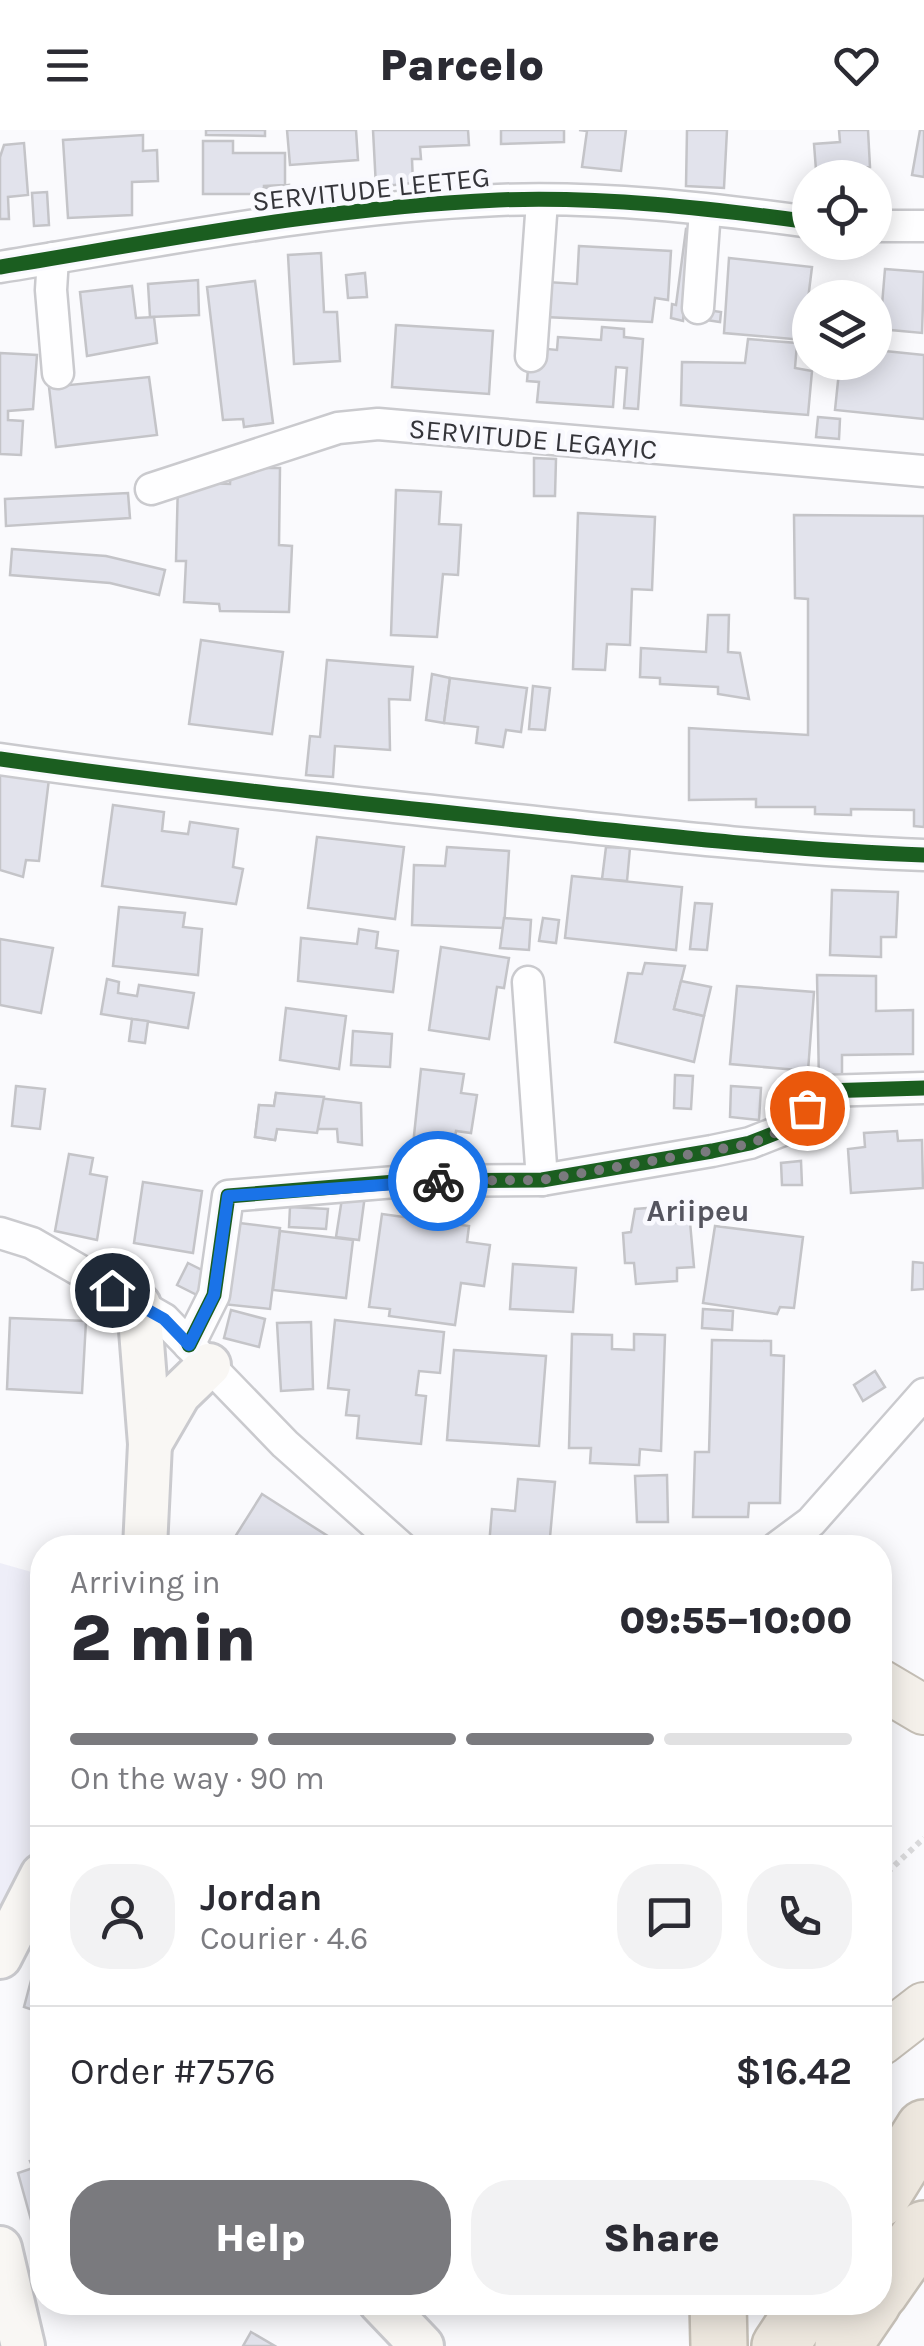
<!DOCTYPE html>
<meta charset="utf-8">
<style>
body{margin:0;font-family:Karla,sans-serif;background:#f2f2f3;color:#2b2b33;height:100vh;display:flex;flex-direction:column;font-size:38px;white-space:nowrap}
*{box-sizing:border-box;margin:0}
p{font-size:32px;color:#7c7c81}
.icon{flex:none;width:55px;height:55px;fill:none;stroke:currentColor;stroke-width:2;stroke-linecap:round;stroke-linejoin:round}
.map{position:relative;flex:1;overflow:hidden}
.panel{position:absolute;left:30px;top:1405px;width:862px;height:780px;display:flex;flex-direction:column;background:#fff;border-radius:40px;box-shadow:0 5px 25px #0003}
.panel>*{flex:none}
.tools{position:absolute;left:792px;top:30px;display:grid;gap:20px}
.tools a{display:grid;place-items:center;width:100px;height:100px;border-radius:50%;background:#fff;box-shadow:0 5px 25px #0003;font-size:50px}
.pin{position:absolute;display:grid;place-items:center;width:85px;height:85px;color:#fff;margin:-42px;border:5px solid #fff;border-radius:50%;box-shadow:0 2px 10px #0007}
.courier{position:absolute;display:grid;place-items:center;width:100px;height:100px;margin:-50px;border:8px solid #1a73e8;border-radius:50%;background:#fff;color:#222;box-shadow:0 2px 12px #0007}
.overview em{font-style:normal;font-weight:800}
.overview div{display:flex;flex-direction:column-reverse}
.overview{display:flex;align-items:center;justify-content:space-between;height:170px;padding:0 40px}
h1{font-size:65px;font-weight:800;line-height:75px}
.bar{display:grid;grid-template-columns:repeat(4,1fr);gap:15px 10px;align-content:center;height:120px;padding:0 40px}
.bar i{height:12px;border-radius:8px;background:#e1e1e2}
.bar .selected{background:#7a7a7e}
.bar p{grid-column:span 4}
.line{display:flex;align-items:center;gap:25px;padding:0 40px;border-top:2px solid #e1e1e2}
.line div{flex:1}
.round{display:grid;place-items:center;flex:none;width:105px;height:105px;border-radius:40px;background:#f2f2f3}
.button{display:flex;gap:20px;margin-top:auto;padding:20px 40px}
.button a{flex:1;height:115px;border-radius:40px;background:#7a7a7e;color:#fff;font-size:40px;font-weight:800;line-height:115px;text-align:center}
.button a+a{background:#f2f2f3;color:#2b2b33}
header{display:flex;justify-content:space-between;align-items:center;height:130px;padding:0 40px;background:#fff;font-size:45px;font-weight:800}
.map>svg:first-child{display:block}
.built{fill:#eeeef8}
.building{fill:#e2e3ec;stroke:#c4c4c8;stroke-width:2.5}
.lines{fill:none;stroke-linecap:round;stroke-linejoin:round}
.street-casing{stroke:#cacace;stroke-width:35}
.secondary-casing{stroke:#cacace;stroke-width:48}
.primary-casing{stroke:#c4beb5;stroke-width:52}
.highway-casing{stroke:#c4beb5;stroke-width:60}
.path{stroke:#d9d9db;stroke-width:6;stroke-dasharray:5 5;stroke-linecap:butt}
.street{stroke:#fefeff;stroke-width:30}
.secondary{stroke:#f9f7f4;stroke-width:42}
.primary{stroke:#f4f0ea;stroke-width:48}
.highway{stroke:#ede7de;stroke-width:55}
.cycleway-casing{stroke:#f9f9fe;stroke-width:21}
.cycleway{stroke:#1b5e20;stroke-width:15}
.done{stroke:#7a7a7e;stroke-width:10;stroke-dasharray:0 18}
.route{stroke:#1a73e8;stroke-width:12}
.labels{text-anchor:middle;dominant-baseline:central;stroke-width:9;stroke-linejoin:round;paint-order:stroke}
.street-label{font-size:28px;fill:#35353a;stroke:#f9f9fe}
.neighbourhood-label{font-size:30px;font-weight:bold;fill:#55555f;stroke:#f9f9fe}
</style>
<header><svg class="icon" aria-label="menu" viewBox="0 0 24 24"><path d="M4 6h16M4 12h16M4 18h16"/></svg>Parcelo<svg class="icon" aria-label="heart" viewBox="0 0 24 24"><path d="M12 20l-8-8c-3-5 5-10 8-4 3-6 11-1 8 4z"/></svg></header>
<div class="map">
<svg width="924" height="2216" viewBox="0 0 924 2216">
<rect width="100%" height="100%" fill="#fafafd"/>
<path class="built" d="M0 1433 42 1445V1705L0 1780Z"/>
<g class="building">
<path d="M206 0H265V6L206 5Z"/>
<path d="M287 0H356L358 30 290 35Z"/>
<path d="M373 0H468L469 15 420 17 421 29H412L413 53 376 57Z"/>
<path d="M501 0H564V12L501 14Z"/>
<path d="M579 0H626L621 41 582 37 587 1Z"/>
<path d="M687 0H727L724 58 686 56Z"/>
<path d="M839 0H868L870 37 816 40 814 14 840 12Z"/>
<path d="M920 0H924V47L912 45Z"/>
<path d="M143 5V21L157 20 158 51 132 52V85L68 88 63 10Z"/>
<path d="M203 11H233V23H285V55L264 56V64H203Z"/>
<path d="M24 13 28 65 8 67 9 89H0V27L4 15Z"/>
<path d="M289 55V78L259 82V64L264 58Z"/>
<path d="M47 62 49 95 34 96 32 63Z"/>
<path d="M686 99 691 100 683 191 671 188 672 174 676 175Z"/>
<path d="M579 116 671 121 668 170 655 168 652 192 545 187 548 152 577 154Z"/>
<path d="M321 123 324 182H337L340 231 294 234 288 125Z"/>
<path d="M729 128 812 137 803 210 724 203Z"/>
<path d="M885 139 924 142 922 203 880 199Z"/>
<path d="M365 143 367 167 348 168 346 145Z"/>
<path d="M198 150 199 185 150 187 148 154Z"/>
<path d="M255 151 273 293 244 297 243 289 223 290 207 157Z"/>
<path d="M132 156 136 188 154 187 157 213 87 226 80 162Z"/>
<path d="M707 180 721 182 720 192 706 190Z"/>
<path d="M396 195 493 201 489 264 392 257Z"/>
<path d="M602 197 624 199V207L643 209 638 279 624 278 627 238 616 237 613 277 537 272 539 252 527 251 529 228 537 218 557 220 558 207 601 210Z"/>
<path d="M748 209 797 213 795 238 812 241 808 285 681 275 682 232 745 233Z"/>
<path d="M875 220 924 225V289L835 280 840 232H875Z"/>
<path d="M0 223 37 225 33 279 8 281V290L23 291 21 325 0 324Z"/>
<path d="M149 247 157 305 56 317 49 257Z"/>
<path d="M818 287 840 289 839 309 816 307Z"/>
<path d="M534 328 556 329 555 366H534Z"/>
<path d="M231 338H280L279 415 292 416 289 482 220 481 219 474 184 472 186 431H176L178 352 230 354Z"/>
<path d="M396 360 441 362 439 394 461 395 458 445 443 444 437 507 391 505Z"/>
<path d="M128 363 130 388 6 396 5 369Z"/>
<path d="M578 383 655 387 652 460 632 459 630 515 607 514 605 540 573 539Z"/>
<path d="M794 385 924 386V697L914 696V680L851 679V685L815 684V677H756V669L689 670V598L808 605V469L795 468Z"/>
<path d="M12 419 106 426 165 440 159 465 110 453 10 445Z"/>
<path d="M708 485H729L728 522 740 523 749 569 718 564V557L660 554V548L640 547 641 518 706 522Z"/>
<path d="M201 510 283 522 272 604 189 594Z"/>
<path d="M327 530 413 537 410 570 389 569 390 620 335 616 333 647 306 645 310 606 320 607Z"/>
<path d="M432 544 450 548 444 593 426 590Z"/>
<path d="M450 548 527 558 521 602 506 600 503 617 476 613 478 597 444 593Z"/>
<path d="M533 556 550 558 545 600 529 599Z"/>
<path d="M0 643 49 649 39 731 26 730 23 747 0 740Z"/>
<path d="M113 675 164 682 162 701 188 704 190 692 238 699 233 737 243 739 236 774 102 756Z"/>
<path d="M317 707 404 717 395 789 308 778Z"/>
<path d="M447 717 509 721 504 798 412 795 414 735 445 736Z"/>
<path d="M606 717 630 718 627 751 602 749Z"/>
<path d="M572 746 682 757 676 820 565 808Z"/>
<path d="M832 760 898 762 896 807H881V827L830 825Z"/>
<path d="M695 773 712 774 707 820 690 819Z"/>
<path d="M119 777 185 783 183 797 202 799 198 845 113 836Z"/>
<path d="M504 788 531 790 529 820 500 818Z"/>
<path d="M543 788 559 790 556 813 539 811Z"/>
<path d="M359 799 378 802 376 818 398 821 393 862 298 851 301 808 357 814Z"/>
<path d="M0 809 53 818 41 883 0 875Z"/>
<path d="M441 817 509 828 504 858 497 857 489 909 429 900Z"/>
<path d="M645 833 685 836 674 879 704 886 694 932 615 912 628 843 642 844Z"/>
<path d="M817 845 876 846V881L913 880V924L842 925V953H819Z"/>
<path d="M107 849 119 852 118 863 137 866 139 855 194 863 188 898 101 884Z"/>
<path d="M681 851 711 857 704 886 674 879Z"/>
<path d="M737 856 814 862 808 941 730 934Z"/>
<path d="M286 878 346 886 339 939 280 930Z"/>
<path d="M132 889 148 891 145 913 129 911Z"/>
<path d="M353 901 392 904 390 937 351 935Z"/>
<path d="M421 939 464 944 461 963 477 965 471 1003 456 1001 453 1020 413 1015Z"/>
<path d="M675 945 693 946 691 979 674 978Z"/>
<path d="M16 956 45 959 40 999 12 996Z"/>
<path d="M731 956 761 958 759 990 730 987Z"/>
<path d="M276 963 361 973 362 1015 338 1012 337 999H277L275 1010 255 1007 259 975 274 976Z"/>
<path d="M276 963 324 967 317 1003 277 999 275 1010 255 1007 259 975 274 976Z"/>
<path d="M897 1001 898 1011 922 1010 923 1058 851 1063 848 1019 865 1017 864 1003Z"/>
<path d="M69 1024 93 1028 90 1044 107 1047 97 1110 55 1101Z"/>
<path d="M801 1031 802 1055H782L781 1033Z"/>
<path d="M143 1052 202 1061 193 1123 134 1113Z"/>
<path d="M343 1062 365 1065 359 1110 336 1107Z"/>
<path d="M673 1076 675 1093 690 1092 694 1137 677 1138V1151L636 1154 634 1133H625L623 1103 631 1102 635 1079Z"/>
<path d="M290 1077 328 1079 326 1099 289 1097Z"/>
<path d="M382 1084 469 1096 467 1112 490 1115 484 1156 461 1153 455 1195 389 1186 390 1179 369 1177Z"/>
<path d="M231 1092 280 1098 270 1179 222 1174Z"/>
<path d="M715 1096 803 1107 794 1178 780 1177 777 1184 703 1173Z"/>
<path d="M280 1101 353 1110 346 1168 273 1160Z"/>
<path d="M913 1132 924 1133V1159L912 1160Z"/>
<path d="M188 1133 214 1146 203 1168 177 1155Z"/>
<path d="M513 1134 576 1138 573 1182 510 1179Z"/>
<path d="M703 1179 733 1181 732 1200 702 1198Z"/>
<path d="M231 1180 265 1189 259 1217 224 1208Z"/>
<path d="M10 1188 86 1191 82 1263 7 1259Z"/>
<path d="M335 1190 444 1202 440 1243 419 1241 416 1265 426 1266 421 1314 357 1308 359 1286 346 1285 349 1260 328 1258Z"/>
<path d="M311 1192 313 1259 281 1261 277 1193Z"/>
<path d="M572 1204 612 1205V1219L634 1220V1204L665 1205 661 1321 640 1319 639 1335 590 1333 591 1318H569Z"/>
<path d="M712 1210 771 1211V1225L784 1226 780 1373H749L748 1387H693L695 1322H709Z"/>
<path d="M454 1220 546 1226 539 1316 447 1310Z"/>
<path d="M875 1241 885 1257 863 1271 854 1255Z"/>
<path d="M667 1345 668 1392H637L635 1346Z"/>
<path d="M518 1349 555 1352 549 1418 489 1416 492 1379 515 1381Z"/>
<path d="M262 1364 334 1410 329 1418H228Z"/>
<path d="M42 1809V1883L24 1877Z"/>
<path d="M42 2027V2094L33 2097 18 2043 33 2038 30 2031Z"/>
<path d="M251 2202 275 2216H243Z"/>
</g>
<g class="lines">
<g class="street-casing">
<g id="street">
<path d="M875 96H924"/>
<path d="M53 128 51 160 58 243"/>
<path d="M0 137C165 110 331 77 498 70 601 66 708 78 810 92"/>
<path d="M698 178 705 80"/>
<path d="M531 226 542 71"/>
<path d="M151 359 338 298 378 294 924 341"/>
<path d="M0 629C168 653 337 671 507 689 646 704 785 720 924 725"/>
<path d="M528 852 542 1050"/>
<path d="M0 1103 32 1113 164 1189 285 1314 402 1418"/>
<path d="M189 1215 214 1165 228 1066 407 1051 542 1050 712 1021 750 1013 783 1000 823 961 924 958"/>
<path d="M776 1418 811 1392 924 1264"/>
</g>
</g>
<g class="secondary-casing">
<g id="secondary">
<path d="M139 1175 150 1314 145 1418"/>
<path d="M150 1314 179 1264 209 1235"/>
<path d="M0 1827 42 1745"/>
<path d="M0 2118 23 2216"/>
<path d="M380 2172 422 2216"/>
</g>
</g>
<g class="primary-casing">
<g id="primary">
<path d="M880 1554 924 1580"/>
<path d="M880 1911 924 1877"/>
</g>
</g>
<g class="highway-casing">
<g id="highway">
<path d="M880 2069 924 1998"/>
<path d="M880 2162 924 2099"/>
<path d="M718 2172 719 2216"/>
<path d="M780 2216 809 2172"/>
<path d="M843 2216 873 2172"/>
</g>
</g>
<path class="path" d="M880 1749 924 1708"/>
<use href="#street" class="street"/>
<use href="#secondary" class="secondary"/>
<use href="#primary" class="primary"/>
<use href="#highway" class="highway"/>
<g class="cycleway-casing">
<g id="cycleway">
<path d="M0 137C165 110 331 77 498 70 601 66 708 78 810 92"/>
<path d="M0 629C168 653 337 671 507 689 646 704 785 720 924 725"/>
<path d="M189 1215 214 1165 228 1066 407 1051 542 1050 712 1021 750 1013 783 1000 823 961 924 958"/>
</g>
</g>
<use href="#cycleway" class="cycleway"/>
</g>
<g class="lines">
<path class="done" d="M438 1051 542 1050 750 1014 782 1000 807 978"/>
<path class="route" d="M112 1160 164 1189 189 1215 214 1165 228 1066 438 1051"/>
</g>
<g class="labels">
<g class="street-label">
<text transform="translate(371 59) rotate(-6)">SERVITUDE LEETEG</text>
<text transform="translate(533 309) rotate(5)">SERVITUDE LEGAYIC</text>
</g>
<g class="neighbourhood-label">
<text x="698" y="1081">Ariipeu</text>
</g>
</g>
</svg>
<div class="tools">
<a><svg class="icon" aria-label="locate" viewBox="0 0 24 24"><circle cx="12" cy="12" r="6"/><path d="M12 2v4M12 18v4M2 12h4M18 12h4"/></svg></a>
<a><svg class="icon" aria-label="layers" viewBox="0 0 24 24"><path d="M12 4l9 5-9 5-9-5zM3 14l9 5 9-5"/></svg></a>
</div>
<div class="pin" style="left:807px;top:978px;background:#ea580c"><svg class="icon" aria-label="bag" viewBox="0 0 24 24"><path d="M5 8h14l-1 12H6zM9 8a3 3 0 0 1 6 0"/></svg></div>
<div class="pin" style="left:112px;top:1160px;background:#1f2937"><svg class="icon" aria-label="home" viewBox="0 0 24 24"><path d="M3 11l9-7 9 7M6 9v11h12V9"/></svg></div>
<div class="courier" style="left:438px;top:1051px"><svg class="icon" aria-label="bike" viewBox="0 0 24 24"><circle cx="6" cy="16" r="4"/><circle cx="18" cy="16" r="4"/><path d="M6 16l4-8h5l3 8M10 8l3 8H6M13 5h3"/></svg></div>
<section class="panel">
<div class="overview"><div><h1>2 min</h1><p>Arriving in</p></div><em>09:55–10:00</em></div>
<div class="bar"><i class="selected"></i><i class="selected"></i><i class="selected"></i><i></i><p>On the way · 90 m</p></div>
<div class="line" style="height:180px"><a class="round"><svg class="icon" aria-label="person" viewBox="0 0 24 24"><circle cx="12" cy="8" r="4"/><path d="M4 21q1-7 8-7t8 7"/></svg></a><div><b>Jordan</b><p>Courier · 4.6</p></div><a class="round"><svg class="icon" aria-label="chat" viewBox="0 0 24 24"><path d="M4 5h16v11H9l-5 4z"/></svg></a><a class="round"><svg class="icon" aria-label="phone" viewBox="0 0 24 24"><path d="M5 4h4l2 5-3 2q2 4 5 5l2-3 5 2v4C11 20 4 13 5 4z"/></svg></a></div>
<div class="line" style="height:130px"><div>Order #7576</div><b>$16.42</b></div>
<div class="button"><a>Help</a><a>Share</a></div>
</section>
</div>
